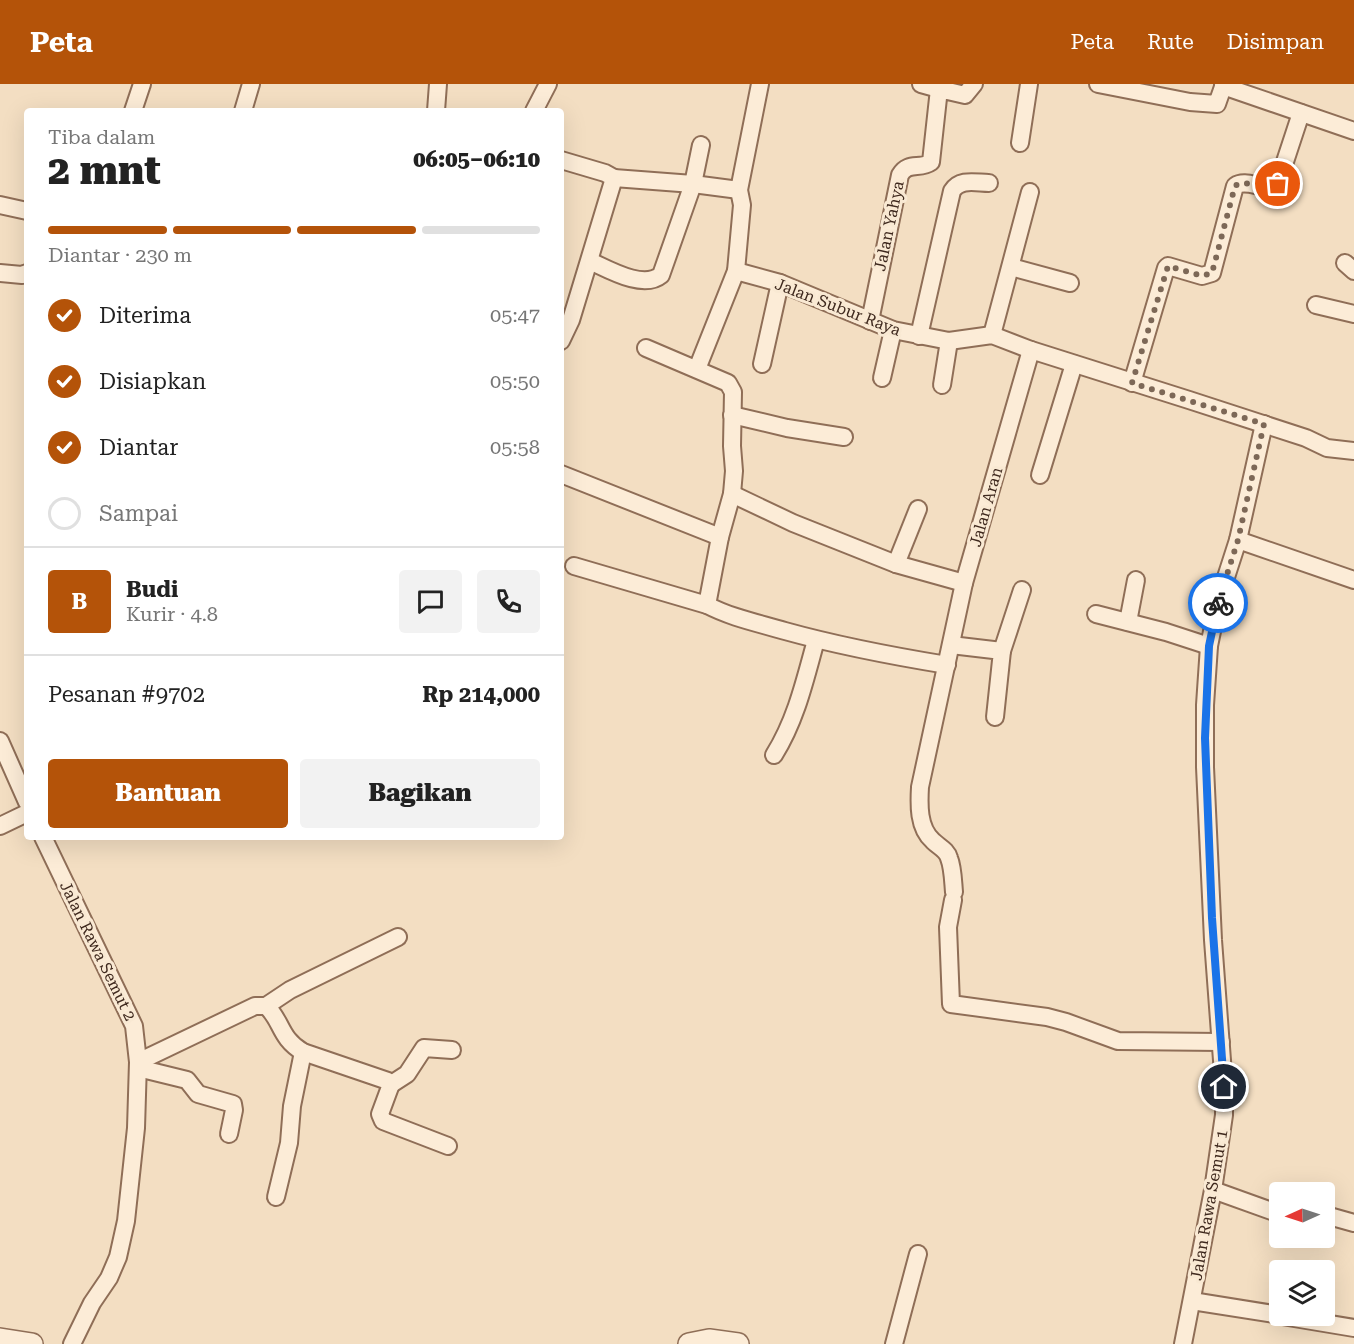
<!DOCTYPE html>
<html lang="id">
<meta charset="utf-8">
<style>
body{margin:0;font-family:"Roboto Serif",serif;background:#f2f2f2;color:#222;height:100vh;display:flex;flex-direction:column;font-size:22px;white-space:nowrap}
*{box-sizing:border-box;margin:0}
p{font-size:20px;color:#767676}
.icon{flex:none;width:33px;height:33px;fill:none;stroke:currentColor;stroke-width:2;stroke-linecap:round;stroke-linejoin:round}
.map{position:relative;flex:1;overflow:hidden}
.details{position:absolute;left:24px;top:24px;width:540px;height:732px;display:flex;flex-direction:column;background:#fff;border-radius:6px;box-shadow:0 6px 24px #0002}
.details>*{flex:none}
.needle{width:39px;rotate:267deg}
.fabs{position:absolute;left:1269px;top:1098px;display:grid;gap:12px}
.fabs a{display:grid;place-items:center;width:66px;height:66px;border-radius:6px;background:#fff;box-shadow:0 6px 24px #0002;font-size:30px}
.pin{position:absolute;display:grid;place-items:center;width:51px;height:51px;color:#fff;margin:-26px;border:3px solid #fff;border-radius:50%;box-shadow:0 2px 6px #0007}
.courier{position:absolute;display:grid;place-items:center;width:60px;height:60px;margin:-30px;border:4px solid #1a73e8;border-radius:50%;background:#fff;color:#222;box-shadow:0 2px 8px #0007}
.headline em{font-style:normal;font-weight:800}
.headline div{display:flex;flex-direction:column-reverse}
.headline{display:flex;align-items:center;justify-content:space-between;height:102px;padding:0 24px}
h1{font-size:39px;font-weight:800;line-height:45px}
.bar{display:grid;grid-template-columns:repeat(4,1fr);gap:9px 6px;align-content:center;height:72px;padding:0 24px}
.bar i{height:8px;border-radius:4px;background:#e0e0e0}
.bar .selected{background:#b45309}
.bar p{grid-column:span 4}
.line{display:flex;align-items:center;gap:15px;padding:0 24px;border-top:2px solid #e0e0e0}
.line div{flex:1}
.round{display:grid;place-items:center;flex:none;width:63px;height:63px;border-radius:6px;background:#f2f2f2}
ol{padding:0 24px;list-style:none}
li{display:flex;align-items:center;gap:18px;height:66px}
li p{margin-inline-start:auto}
li .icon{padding:6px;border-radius:50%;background:#b45309;color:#fff;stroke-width:4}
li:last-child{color:#767676}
li i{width:33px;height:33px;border:3px solid #e0e0e0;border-radius:50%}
.action{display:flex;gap:12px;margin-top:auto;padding:12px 24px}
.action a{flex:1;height:69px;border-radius:6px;background:#b45309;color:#fff;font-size:24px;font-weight:800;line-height:69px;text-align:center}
.action a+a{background:#f2f2f2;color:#222}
header{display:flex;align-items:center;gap:36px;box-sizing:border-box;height:84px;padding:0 30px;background:#b45309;color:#fff}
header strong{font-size:28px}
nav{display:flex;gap:33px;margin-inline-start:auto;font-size:21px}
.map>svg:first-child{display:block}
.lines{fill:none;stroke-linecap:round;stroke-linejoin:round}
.minor-casing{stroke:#8f6e57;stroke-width:20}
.tertiary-casing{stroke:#8f6e57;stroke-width:24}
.minor{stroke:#fcecd7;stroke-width:16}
.tertiary{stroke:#fcecd7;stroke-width:21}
.done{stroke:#7d6857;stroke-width:6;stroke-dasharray:0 10.8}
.route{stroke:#1a73e8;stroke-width:8}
.labels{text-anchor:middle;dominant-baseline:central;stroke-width:6;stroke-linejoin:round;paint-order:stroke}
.street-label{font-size:16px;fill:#3e281d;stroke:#f9e9d3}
</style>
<header>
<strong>Peta</strong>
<nav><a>Peta</a><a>Rute</a><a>Disimpan</a></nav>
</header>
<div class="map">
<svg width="1354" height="1260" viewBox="0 0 1354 1260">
<rect width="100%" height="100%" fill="#f3dec2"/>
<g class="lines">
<g class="minor-casing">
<g id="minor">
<path d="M921 0 939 5"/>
<path d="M1098 0 1190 18 1217 20 1224 0"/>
<path d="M1223 2 1354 47"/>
<path d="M133 27 142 0"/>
<path d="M243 27 251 0"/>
<path d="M436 27 438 0"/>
<path d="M534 27 548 0"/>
<path d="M1020 59 1029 0"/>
<path d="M561 76 605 89 614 94 571 236 561 257"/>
<path d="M614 94 693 100 739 106"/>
<path d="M0 121 27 127"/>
<path d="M590 177C608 185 643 206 661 191L693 100 701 61"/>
<path d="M1345 179 1354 187"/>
<path d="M1011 183 1070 199"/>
<path d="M736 187 780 199 893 246 949 257 992 251 1031 266 1189 316 1306 354 1327 364 1354 367"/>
<path d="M0 189 22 191 27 189"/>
<path d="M1316 221 1354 230"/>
<path d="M870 237 900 91C908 77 920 86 931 78L939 5 965 11 974 0"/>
<path d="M992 251 1030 108"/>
<path d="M919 252 952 107C960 94 976 99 989 99"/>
<path d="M646 264 728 299 733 308 732 362 734 387 732 410 720 453 707 521C732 534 758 539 785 547 839 562 892 572 947 581"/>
<path d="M762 280 780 199"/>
<path d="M697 285 736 187 742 121 739 106 760 0"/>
<path d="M882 294 893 246"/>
<path d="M1132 299 1166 184 1168 182 1202 192 1212 189 1235 102C1246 94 1263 107 1277 102L1301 29"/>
<path d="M942 301 949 257"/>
<path d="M732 331 787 344 844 353"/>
<path d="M561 390 720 453"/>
<path d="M1040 391 1074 280"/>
<path d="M732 410 793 439 896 480 964 499"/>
<path d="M1238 456 1354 496"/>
<path d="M896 480 918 425"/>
<path d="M574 482 707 521"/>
<path d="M1096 530 1166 548 1209 562"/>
<path d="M1128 538 1136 496"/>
<path d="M951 561 1002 567 995 633"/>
<path d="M1002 567 1022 506"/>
<path d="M0 657 27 718"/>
<path d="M774 671C796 636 805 596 816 556"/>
<path d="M0 742 27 729"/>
<path d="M43 753 134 942 138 978 136 1044 126 1137 118 1173 109 1194 92 1219 72 1260"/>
<path d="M954 808C953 797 953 784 949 774 947 766 939 763 933 757 918 744 919 720 920 703L964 499 1031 266"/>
<path d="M953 816 948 843 951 920 1047 933 1066 938 1118 957 1221 958"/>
<path d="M266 922C282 936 279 954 303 968L388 997 390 1003 380 1030 383 1037 448 1062"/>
<path d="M138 978 255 922H266L290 906 398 853"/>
<path d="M138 984 187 996 198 1010 233 1020 234 1026 229 1050"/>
<path d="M390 1001 407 990 424 964 452 966"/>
<path d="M1213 1106 1280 1130"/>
<path d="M276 1113 289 1059 292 1022 303 968"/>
<path d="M1324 1133 1329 1132 1354 1139"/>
<path d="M1192 1217 1280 1231"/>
<path d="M1282 1232 1354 1244"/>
<path d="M894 1260 918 1170"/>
<path d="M1183 1260 1213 1106 1224 1031V1003L1213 856 1205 683V621L1209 562 1218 518 1238 456 1264 340"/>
</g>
</g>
<g class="tertiary-casing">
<g id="tertiary">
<path d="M0 1255 32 1260"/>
<path d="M689 1260 709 1256 738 1260"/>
</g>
</g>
<use href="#minor" class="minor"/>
<use href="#tertiary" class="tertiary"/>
</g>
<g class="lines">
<path class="done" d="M1218 519 1238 456 1264 340 1132 299 1168 182 1202 192 1212 189 1235 102C1247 93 1265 110 1278 100"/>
<path class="route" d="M1218 519 1209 562 1205 654 1212 834 1224 1003"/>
</g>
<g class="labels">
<g class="street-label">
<text transform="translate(889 142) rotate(-78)">Jalan Yahya</text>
<text transform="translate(838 223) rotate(21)">Jalan Subur Raya</text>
<text transform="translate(986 423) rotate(-74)">Jalan Aran</text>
<text transform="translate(98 867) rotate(64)">Jalan Rawa Semut 2</text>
<text transform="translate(1209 1121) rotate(-80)">Jalan Rawa Semut 1</text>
</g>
</g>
</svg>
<div class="fabs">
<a><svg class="needle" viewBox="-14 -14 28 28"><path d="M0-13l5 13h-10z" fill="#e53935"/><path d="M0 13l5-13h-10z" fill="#767676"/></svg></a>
<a><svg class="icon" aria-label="layers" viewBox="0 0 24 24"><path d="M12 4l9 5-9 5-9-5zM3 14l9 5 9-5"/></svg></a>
</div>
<div class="pin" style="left:1278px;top:100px;background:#ea580c"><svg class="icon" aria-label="bag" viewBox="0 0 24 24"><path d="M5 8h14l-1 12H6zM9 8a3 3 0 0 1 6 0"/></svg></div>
<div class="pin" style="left:1224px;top:1003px;background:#1f2937"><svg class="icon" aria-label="home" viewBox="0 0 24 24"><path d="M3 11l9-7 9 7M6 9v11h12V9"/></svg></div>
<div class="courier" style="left:1218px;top:519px"><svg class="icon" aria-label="bike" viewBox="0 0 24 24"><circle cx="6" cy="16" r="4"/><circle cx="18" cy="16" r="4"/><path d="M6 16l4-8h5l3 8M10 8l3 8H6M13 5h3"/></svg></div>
<section class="details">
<div class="headline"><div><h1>2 mnt</h1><p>Tiba dalam</p></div><em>06:05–06:10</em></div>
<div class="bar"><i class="selected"></i><i class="selected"></i><i class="selected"></i><i></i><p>Diantar · 230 m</p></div>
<ol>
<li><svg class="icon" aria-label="check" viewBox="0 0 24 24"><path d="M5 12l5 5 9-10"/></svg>Diterima<p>05:47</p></li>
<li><svg class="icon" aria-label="check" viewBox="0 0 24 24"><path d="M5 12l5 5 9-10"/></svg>Disiapkan<p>05:50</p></li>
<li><svg class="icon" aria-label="check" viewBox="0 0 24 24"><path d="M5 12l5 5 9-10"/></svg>Diantar<p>05:58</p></li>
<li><i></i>Sampai</li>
</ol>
<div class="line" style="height:108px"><b class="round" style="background:#b45309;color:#fff">B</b><div><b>Budi</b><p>Kurir · 4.8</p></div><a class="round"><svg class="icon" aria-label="chat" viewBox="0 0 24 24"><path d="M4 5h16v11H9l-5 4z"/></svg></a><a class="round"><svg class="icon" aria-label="phone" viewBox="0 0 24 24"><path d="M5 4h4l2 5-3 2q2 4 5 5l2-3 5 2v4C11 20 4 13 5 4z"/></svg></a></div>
<div class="line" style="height:78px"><div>Pesanan #9702</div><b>Rp 214,000</b></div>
<div class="action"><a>Bantuan</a><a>Bagikan</a></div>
</section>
</div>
